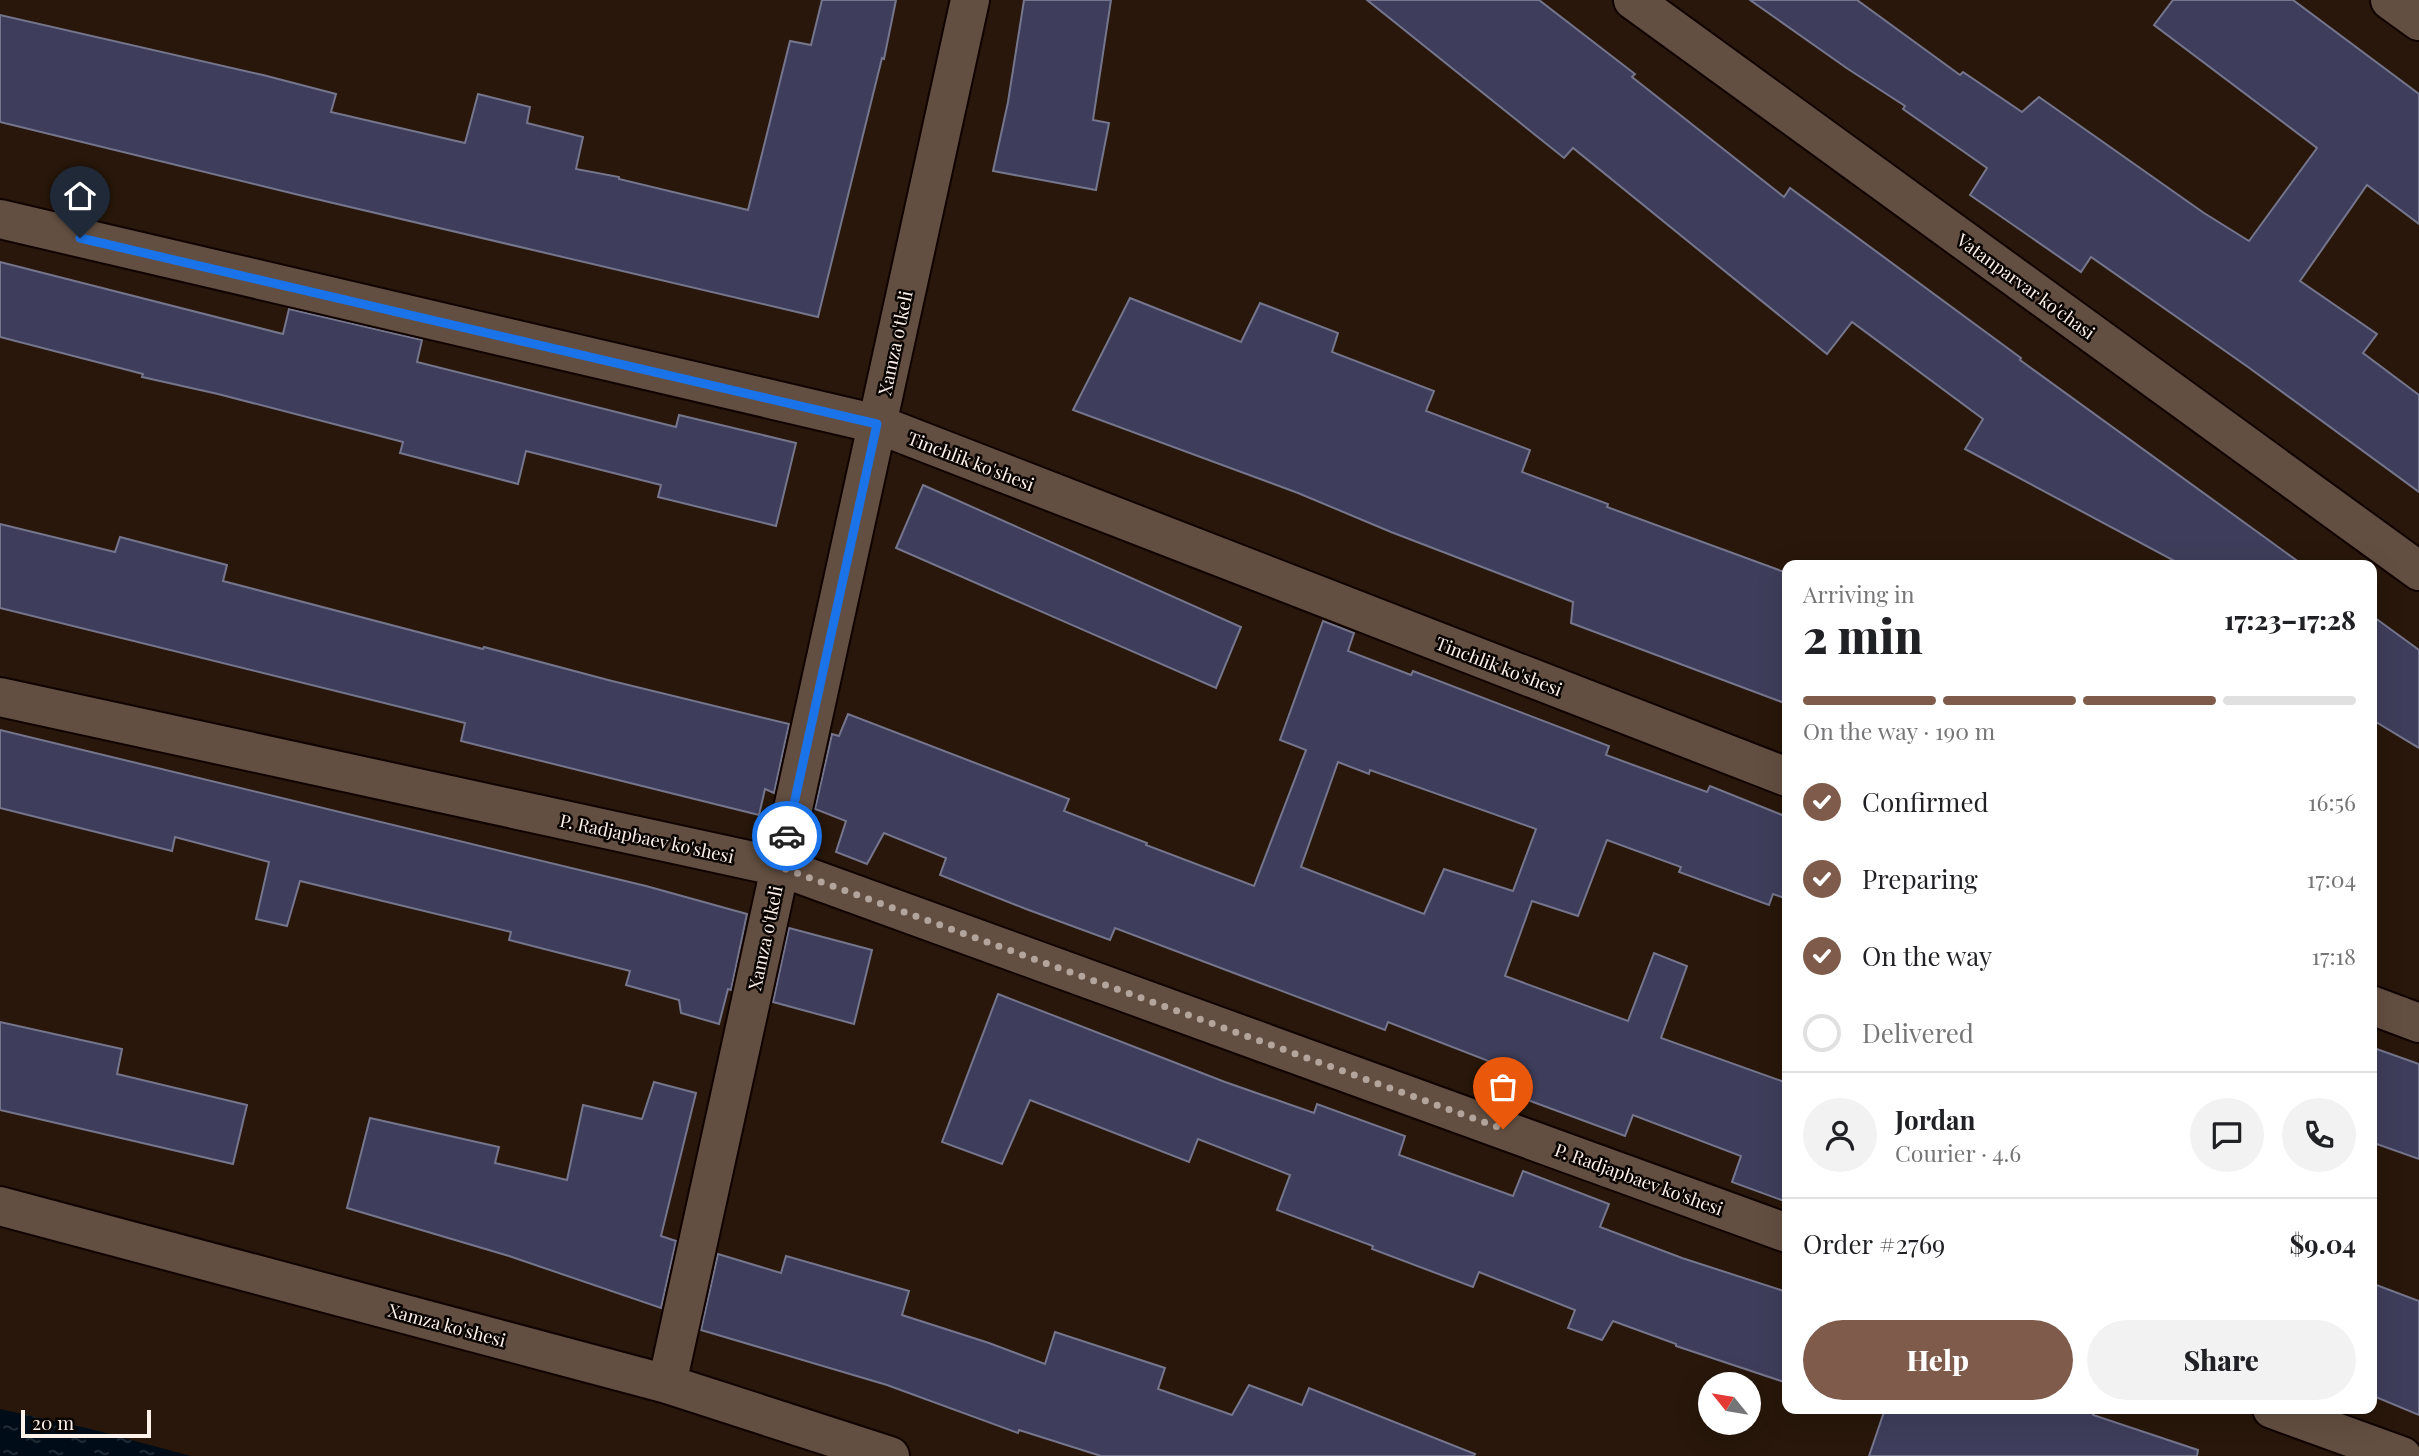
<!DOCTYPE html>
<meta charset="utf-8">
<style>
body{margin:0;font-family:"Playfair Display",serif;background:#f2f2f2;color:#202124;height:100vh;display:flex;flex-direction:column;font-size:26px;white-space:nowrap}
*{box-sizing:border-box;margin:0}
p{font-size:23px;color:#757577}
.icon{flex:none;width:38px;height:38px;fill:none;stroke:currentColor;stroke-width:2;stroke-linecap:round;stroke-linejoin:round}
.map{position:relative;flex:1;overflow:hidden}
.drawer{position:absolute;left:1782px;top:560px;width:595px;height:854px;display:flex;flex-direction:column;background:#fff;border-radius:14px;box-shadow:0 7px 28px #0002}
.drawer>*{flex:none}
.needle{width:46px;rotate:300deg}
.controls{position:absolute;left:1698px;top:1372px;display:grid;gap:14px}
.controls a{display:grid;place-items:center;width:63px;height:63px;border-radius:50%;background:#fff;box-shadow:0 7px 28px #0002;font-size:35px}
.scale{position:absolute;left:21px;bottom:18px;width:130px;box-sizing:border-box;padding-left:7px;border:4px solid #fef2ea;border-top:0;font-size:19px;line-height:24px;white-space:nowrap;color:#fef2ea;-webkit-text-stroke:5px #0b0502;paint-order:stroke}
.pin{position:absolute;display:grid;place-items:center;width:60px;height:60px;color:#fff;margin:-72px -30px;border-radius:50% 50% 50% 0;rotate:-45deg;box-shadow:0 0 7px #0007}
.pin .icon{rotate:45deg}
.courier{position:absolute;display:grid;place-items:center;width:70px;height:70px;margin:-35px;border:5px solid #1a73e8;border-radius:50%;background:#fff;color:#222;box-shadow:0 2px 9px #0007}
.head em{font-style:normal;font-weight:800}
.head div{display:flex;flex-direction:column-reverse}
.head{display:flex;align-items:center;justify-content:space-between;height:119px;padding:0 21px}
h1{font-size:46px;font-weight:800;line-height:52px}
.bar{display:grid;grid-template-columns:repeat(4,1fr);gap:10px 7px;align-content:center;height:84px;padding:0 21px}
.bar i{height:9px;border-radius:5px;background:#e0e0e0}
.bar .selected{background:#7e5b4a}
.bar p{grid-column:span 4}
.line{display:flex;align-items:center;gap:18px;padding:0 21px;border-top:2px solid #e0e0e0}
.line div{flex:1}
.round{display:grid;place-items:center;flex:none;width:74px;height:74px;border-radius:37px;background:#f2f2f2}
ol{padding:0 21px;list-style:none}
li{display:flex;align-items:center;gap:21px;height:77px}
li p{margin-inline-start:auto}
li .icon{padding:7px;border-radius:50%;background:#7e5b4a;color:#fff;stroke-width:4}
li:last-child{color:#757577}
li i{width:38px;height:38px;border:4px solid #e0e0e0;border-radius:50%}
.button{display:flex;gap:14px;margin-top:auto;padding:14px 21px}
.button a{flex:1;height:80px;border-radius:42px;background:#7e5b4a;color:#fff;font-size:28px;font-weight:800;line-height:80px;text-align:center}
.button a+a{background:#f2f2f2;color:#202124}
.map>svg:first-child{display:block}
.water{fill:url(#water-ripples)}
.building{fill:#3e3e5c;stroke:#75768d;stroke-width:2;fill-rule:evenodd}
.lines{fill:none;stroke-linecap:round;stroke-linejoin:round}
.minor-casing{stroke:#100300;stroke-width:42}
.minor{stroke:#634f41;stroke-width:38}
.done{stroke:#b3a59c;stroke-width:7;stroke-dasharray:0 12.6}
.route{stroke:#1a73e8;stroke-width:9}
.labels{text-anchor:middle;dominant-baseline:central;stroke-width:5;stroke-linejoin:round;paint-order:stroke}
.street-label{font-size:18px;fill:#fef2ea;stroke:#0b0502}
</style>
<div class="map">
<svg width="2419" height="1456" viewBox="0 0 2419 1456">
<defs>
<pattern id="water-ripples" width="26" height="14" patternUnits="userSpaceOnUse" patternTransform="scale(1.75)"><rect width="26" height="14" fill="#000d18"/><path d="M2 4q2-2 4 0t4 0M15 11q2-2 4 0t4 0" fill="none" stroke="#26313a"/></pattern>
</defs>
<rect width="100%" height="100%" fill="#28170a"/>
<path class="water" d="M0 1409 91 1429 191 1456H0Z"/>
<g class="building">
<path d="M822 0H896L884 59 882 58 818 317 299 195 0 122V15L263 75 336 94 331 112 465 143 478 94 530 107 527 123 583 137 576 169 619 177V179L748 210 790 41 811 45Z"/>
<path d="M1024 0H1111L1093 120 1109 123 1096 190 993 171 1008 102Z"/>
<path d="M1367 0H1539L1635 74 1632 77 1784 197 1790 188 2021 358 2020 360 2303 565H2182L1965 449 1983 419 1852 322 1827 354 1573 148 1564 158Z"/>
<path d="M1750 0H1857L1960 75 1963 72 2022 112 2039 97 2204 213 2249 241 2317 148 2154 25 2173 0H2293L2419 94V224L2367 185 2300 281 2377 334 2363 353 2419 395V492L2248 367 2091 257 2081 272 1970 195 1987 168 1903 109 1905 106 1848 69Z"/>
<path d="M0 262 283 334 289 309 422 340 417 362 676 427 679 415 796 443 776 526 658 497 661 485 526 451 518 484 400 453 403 442 218 394 142 377 143 374 0 337Z"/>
<path d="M1130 298 1241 342 1260 303 1338 333 1332 352 1434 391 1426 411 1530 450 1522 472 1608 504 1607 507 1787 573V704L1571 623 1573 602 1391 532 1298 493 1073 410Z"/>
<path d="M923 485 1241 627 1216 688 896 548Z"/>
<path d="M0 524 115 552 120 537 227 565 223 581 483 649 484 647 612 681 789 724 774 793 765 789 759 815 461 741 465 723 0 608Z"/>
<path d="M2371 615 2419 650V748L2371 719Z"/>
<path d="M1323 621 1354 633 1348 651 1411 675 1413 671 1609 746 1606 755 1707 792 1710 786 1787 817V899L1773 894 1769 905 1679 872 1681 867 1607 840 1578 916 1532 901 1505 976 1628 1021 1654 953 1687 966 1661 1038 1787 1083V1202L1732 1182 1741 1156 1633 1115 1625 1136 1509 1093 1517 1072 1388 1022 1385 1030 1115 928 1110 940 1026 909 940 875 946 858 884 833 867 864 836 852 846 821 815 809 832 734 839 736 848 714 1069 799 1064 811 1147 843 1146 845 1254 886 1306 750 1280 740ZM1338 762 1369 774 1370 770 1536 829 1513 891 1444 869 1424 914 1301 867Z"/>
<path d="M0 730 646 886 747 914 731 990 728 989 719 1024 681 1013 679 1000 626 985 630 971 509 940 511 932 300 881 287 926 256 919 269 862 175 837 172 851 0 808Z"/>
<path d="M789 928 872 950 854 1024 773 1002Z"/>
<path d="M998 994 1225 1082 1314 1113 1317 1104 1405 1136 1399 1155 1513 1196 1523 1171 1609 1204 1600 1227 1682 1258 1787 1292V1383L1676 1346V1344L1613 1321 1602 1340 1568 1328 1575 1310 1479 1272 1473 1287 1372 1249 1373 1246 1277 1210 1290 1175 1198 1139 1189 1162 1030 1100 1002 1164 942 1142Z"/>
<path d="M0 1022 122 1049 117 1074 247 1105 233 1164 0 1110Z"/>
<path d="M2371 1047 2419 1064V1159L2371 1142Z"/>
<path d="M654 1082 696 1093 661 1236 676 1241 661 1308 509 1256 347 1208 370 1118 499 1147 495 1163 567 1180 583 1105 642 1119Z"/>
<path d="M718 1254 781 1273 786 1256 909 1291 902 1315 989 1343 1045 1364 1055 1332 1165 1368 1158 1389 1232 1415 1249 1385 1302 1405 1309 1388 1475 1454 1474 1456H1101L1019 1430 1018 1433 887 1385 701 1330Z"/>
<path d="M2371 1283 2419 1301V1415L2371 1395Z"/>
<path d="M1885 1409H2096L2093 1415 2198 1450 2197 1456H1869Z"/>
</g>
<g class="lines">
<g class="minor-casing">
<g id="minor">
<path d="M1633 0 2419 571"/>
<path d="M2390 0 2419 21"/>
<path d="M0 219 877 424 1787 777"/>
<path d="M0 697 780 867 1787 1233"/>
<path d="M2371 1005 2419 1023"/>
<path d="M0 1206 667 1384 890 1456"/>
<path d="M667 1384 970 0"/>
<path d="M2272 1409 2402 1456"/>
</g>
</g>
<use href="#minor" class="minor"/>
</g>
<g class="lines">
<path class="done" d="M787 836 780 867 1503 1129"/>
<path class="route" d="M80 238 877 424 787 836"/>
</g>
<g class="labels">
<g class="street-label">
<text transform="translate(2026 286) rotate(36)">Vatanparvar ko'chasi</text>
<text transform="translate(895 343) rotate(-78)">Xamza o'tkeli</text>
<text transform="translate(971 461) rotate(21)">Tinchlik ko'shesi</text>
<text transform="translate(1499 666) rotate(21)">Tinchlik ko'shesi</text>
<text transform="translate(647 838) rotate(12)">P. Radjapbaev ko'shesi</text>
<text transform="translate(765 938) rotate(-78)">Xamza o'tkeli</text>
<text transform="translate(1639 1179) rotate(20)">P. Radjapbaev ko'shesi</text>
<text transform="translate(447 1325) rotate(15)">Xamza ko'shesi</text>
</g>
</g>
</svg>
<div class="controls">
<a><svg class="needle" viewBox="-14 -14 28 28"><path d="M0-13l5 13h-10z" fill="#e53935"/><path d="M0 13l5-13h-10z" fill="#757577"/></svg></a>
</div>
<div class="scale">20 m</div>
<div class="pin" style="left:1503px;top:1129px;background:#ea580c"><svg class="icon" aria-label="bag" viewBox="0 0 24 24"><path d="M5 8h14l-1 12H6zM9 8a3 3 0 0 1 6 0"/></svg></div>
<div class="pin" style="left:80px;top:238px;background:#1f2937"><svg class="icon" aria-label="home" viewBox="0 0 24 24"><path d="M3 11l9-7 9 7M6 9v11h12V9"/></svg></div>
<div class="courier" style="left:787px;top:836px"><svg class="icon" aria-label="car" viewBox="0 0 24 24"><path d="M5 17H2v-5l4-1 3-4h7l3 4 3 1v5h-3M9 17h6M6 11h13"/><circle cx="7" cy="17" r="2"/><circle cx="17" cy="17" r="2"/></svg></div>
<section class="drawer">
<div class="head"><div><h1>2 min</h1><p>Arriving in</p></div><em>17:23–17:28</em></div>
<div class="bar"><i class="selected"></i><i class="selected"></i><i class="selected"></i><i></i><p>On the way · 190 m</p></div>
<ol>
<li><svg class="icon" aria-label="check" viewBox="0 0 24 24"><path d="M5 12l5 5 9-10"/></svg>Confirmed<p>16:56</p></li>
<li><svg class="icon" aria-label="check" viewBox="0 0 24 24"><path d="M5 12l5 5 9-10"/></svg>Preparing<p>17:04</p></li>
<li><svg class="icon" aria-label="check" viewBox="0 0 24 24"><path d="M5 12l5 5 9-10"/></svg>On the way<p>17:18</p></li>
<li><i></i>Delivered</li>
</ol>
<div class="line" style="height:126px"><a class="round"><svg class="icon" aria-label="person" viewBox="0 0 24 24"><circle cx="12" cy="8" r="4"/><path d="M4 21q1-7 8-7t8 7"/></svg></a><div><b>Jordan</b><p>Courier · 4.6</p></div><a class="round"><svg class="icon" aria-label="chat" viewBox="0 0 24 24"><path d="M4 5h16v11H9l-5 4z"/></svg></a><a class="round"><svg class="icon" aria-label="phone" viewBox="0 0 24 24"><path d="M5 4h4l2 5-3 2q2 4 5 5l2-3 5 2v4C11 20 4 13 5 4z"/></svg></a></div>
<div class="line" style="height:91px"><div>Order #2769</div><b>$9.04</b></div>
<div class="button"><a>Help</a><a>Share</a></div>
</section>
</div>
